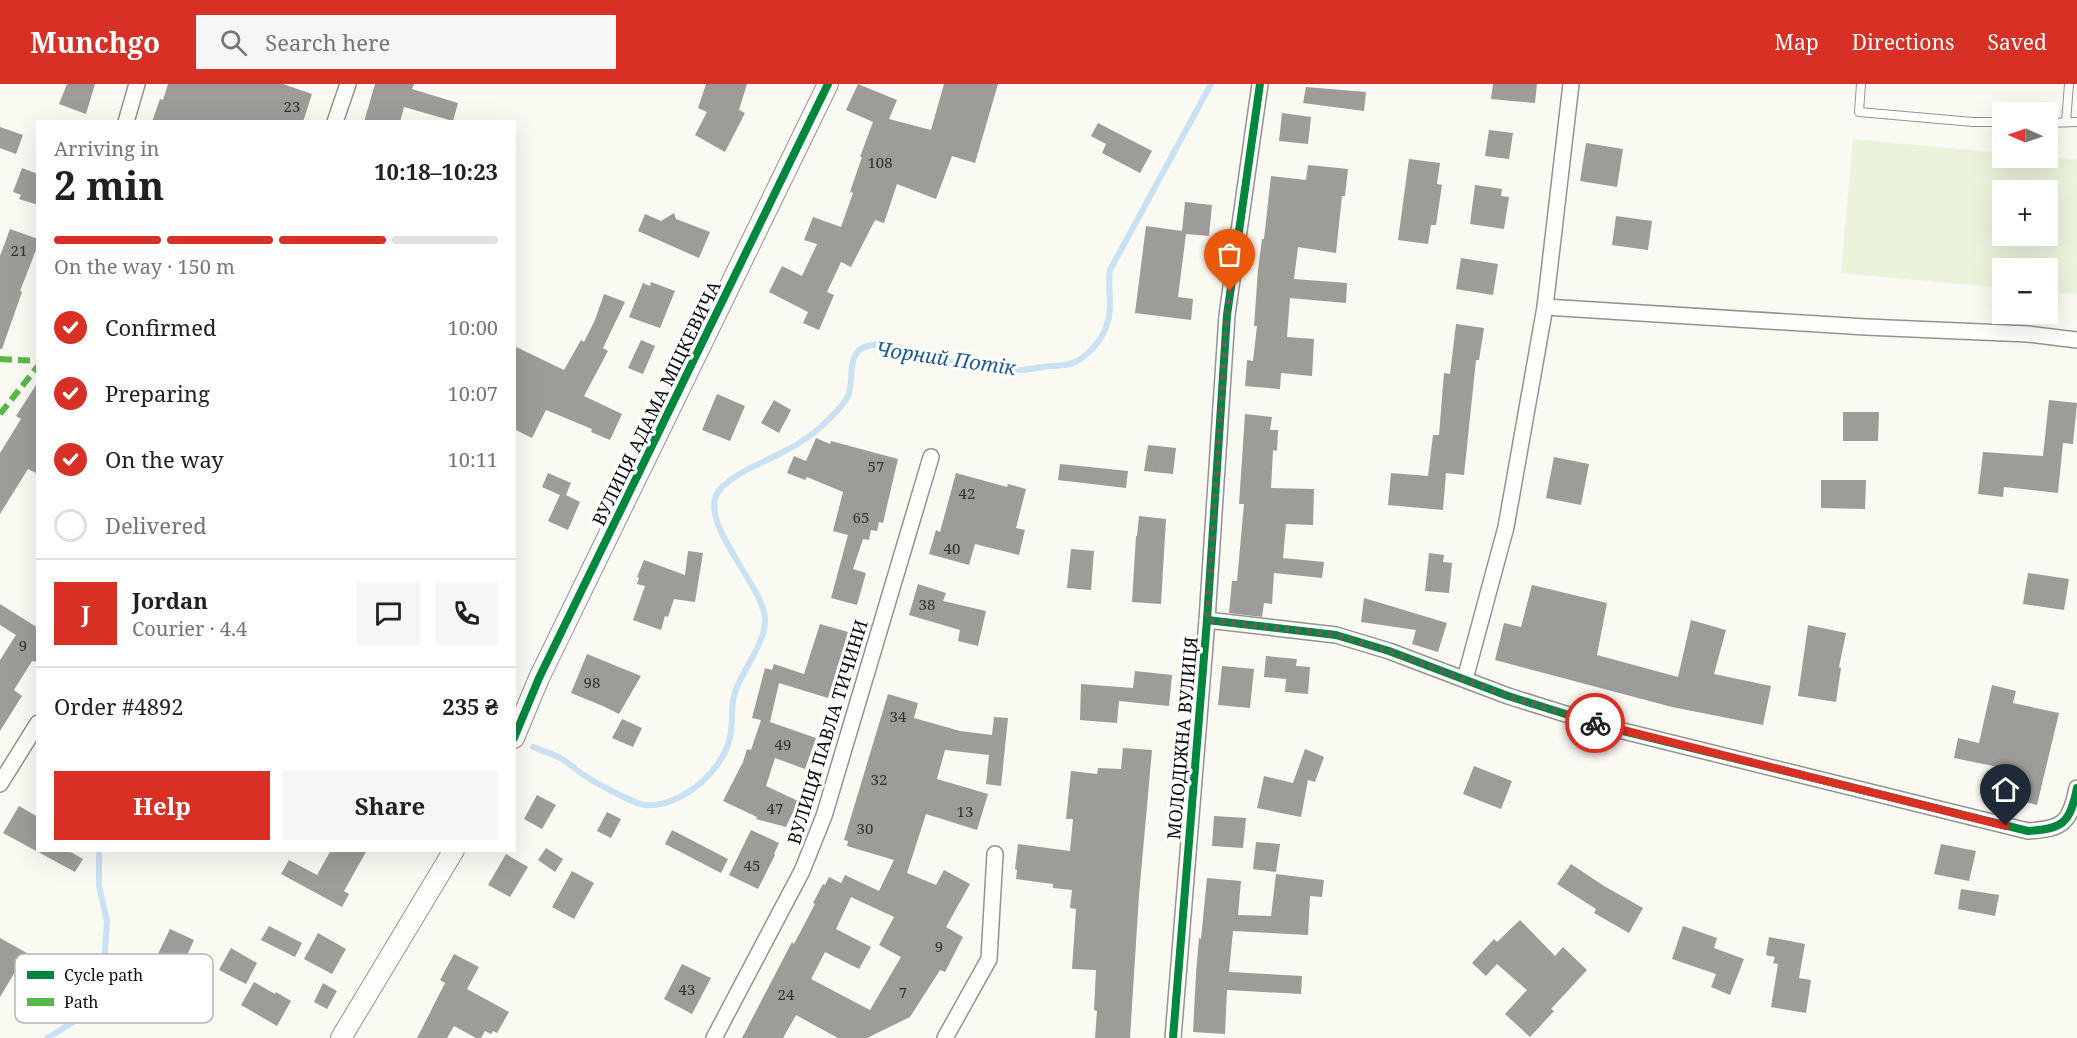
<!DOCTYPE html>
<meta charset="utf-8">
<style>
body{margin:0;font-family:"Noto Serif",serif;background:#f6f6f6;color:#202124;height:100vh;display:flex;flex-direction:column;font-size:22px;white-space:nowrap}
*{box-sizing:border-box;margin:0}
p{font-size:20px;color:#757577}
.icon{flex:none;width:33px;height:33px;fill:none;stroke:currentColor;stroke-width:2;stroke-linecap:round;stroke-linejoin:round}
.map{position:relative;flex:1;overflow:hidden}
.panel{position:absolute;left:36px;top:36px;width:480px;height:732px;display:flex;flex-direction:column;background:#fff;border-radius:0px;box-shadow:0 6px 24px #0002}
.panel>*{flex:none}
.needle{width:39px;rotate:272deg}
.buttons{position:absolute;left:1992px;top:18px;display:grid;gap:12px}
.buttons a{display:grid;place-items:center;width:66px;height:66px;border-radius:0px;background:#fff;box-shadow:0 6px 24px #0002;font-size:30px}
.pin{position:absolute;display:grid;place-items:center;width:51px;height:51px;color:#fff;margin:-62px -26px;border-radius:50% 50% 50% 0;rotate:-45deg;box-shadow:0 0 6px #0007}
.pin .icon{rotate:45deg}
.courier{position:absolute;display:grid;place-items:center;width:60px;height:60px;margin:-30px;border:4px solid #d93025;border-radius:50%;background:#fff;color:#222;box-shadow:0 2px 8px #0007}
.summary em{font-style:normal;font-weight:700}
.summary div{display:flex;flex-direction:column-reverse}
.summary{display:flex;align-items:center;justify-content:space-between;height:102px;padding:0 18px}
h1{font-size:39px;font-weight:700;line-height:45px}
.bar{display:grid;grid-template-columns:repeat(4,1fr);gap:9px 6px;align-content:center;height:72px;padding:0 18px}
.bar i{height:8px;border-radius:4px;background:#e0e0e0}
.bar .current{background:#d93025}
.bar p{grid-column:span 4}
.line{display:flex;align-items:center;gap:15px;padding:0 18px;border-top:2px solid #e0e0e0}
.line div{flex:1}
.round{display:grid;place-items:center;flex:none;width:63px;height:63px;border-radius:0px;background:#f6f6f6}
ol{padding:0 18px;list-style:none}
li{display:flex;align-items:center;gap:18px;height:66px}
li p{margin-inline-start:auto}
li .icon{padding:6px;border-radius:50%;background:#d93025;color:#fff;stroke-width:4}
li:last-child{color:#757577}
li i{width:33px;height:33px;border:3px solid #e0e0e0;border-radius:50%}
.button{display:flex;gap:12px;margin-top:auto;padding:12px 18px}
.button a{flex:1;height:69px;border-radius:0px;background:#d93025;color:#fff;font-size:24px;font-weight:700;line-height:69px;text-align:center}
.button a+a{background:#f6f6f6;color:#202124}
header{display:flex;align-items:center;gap:36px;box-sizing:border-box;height:84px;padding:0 30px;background:#d93025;color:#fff}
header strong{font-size:28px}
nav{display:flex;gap:33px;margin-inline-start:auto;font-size:21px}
.search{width:420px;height:54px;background:#f6f6f6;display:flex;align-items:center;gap:15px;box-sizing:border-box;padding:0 21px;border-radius:0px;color:#757577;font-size:22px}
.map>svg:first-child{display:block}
.pitch{fill:#ebf3dc;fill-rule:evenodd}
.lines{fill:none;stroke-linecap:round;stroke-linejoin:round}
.stream{stroke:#cae1f3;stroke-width:6}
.building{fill:#9d9c98;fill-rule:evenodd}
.service-casing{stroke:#949390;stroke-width:10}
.minor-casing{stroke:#949390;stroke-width:18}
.tertiary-casing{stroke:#949390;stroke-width:22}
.service{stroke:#fefefd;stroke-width:8}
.minor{stroke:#fefefd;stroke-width:15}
.tertiary{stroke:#fefefd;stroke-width:20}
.quiet{stroke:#58b947;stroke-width:6;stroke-dasharray:12 6;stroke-linecap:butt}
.cycleway-casing{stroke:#fff;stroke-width:11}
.cycleway{stroke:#00873e;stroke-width:8}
.done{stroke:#60605d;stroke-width:6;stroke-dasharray:0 10.8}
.route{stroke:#d93025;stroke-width:8}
.labels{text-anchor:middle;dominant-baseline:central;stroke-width:6;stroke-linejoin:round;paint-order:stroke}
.number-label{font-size:15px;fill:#313130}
.street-label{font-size:18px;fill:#0d0d0d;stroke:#fff}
.water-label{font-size:20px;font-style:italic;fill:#1c5899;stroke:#fff}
.key{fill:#fff;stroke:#b6b6b6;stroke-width:1.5}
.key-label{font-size:16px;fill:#0d0d0d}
</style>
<header>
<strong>Munchgo</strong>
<div class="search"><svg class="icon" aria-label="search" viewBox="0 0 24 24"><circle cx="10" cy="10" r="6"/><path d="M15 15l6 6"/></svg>Search here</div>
<nav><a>Map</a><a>Directions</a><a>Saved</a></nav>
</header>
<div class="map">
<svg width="2077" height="954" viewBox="0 0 2077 954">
<rect width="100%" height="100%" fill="#faf9f2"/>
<path class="pitch" d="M1853 55 2002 69V74L2048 73 2077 75V210L2048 208V184H2002V204L1841 189ZM2002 106H2048V152H2002Z"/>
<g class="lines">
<g class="stream">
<path d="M533 663C543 667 553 670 562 675 570 680 576 686 584 691 594 698 634 720 645 721 680 724 722 688 730 654 734 637 729 620 737 603 745 583 766 557 765 535 763 499 691 433 722 403 740 386 761 380 781 369 800 360 818 347 832 332 838 326 845 319 848 312 855 296 845 267 868 262 889 257 915 269 935 274 960 280 987 285 1013 286 1025 287 1038 283 1050 282 1058 282 1067 282 1075 278 1089 271 1101 257 1106 243 1114 224 1107 206 1110 186L1211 0"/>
<path d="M47 954 75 937 113 896 114 891 104 882 107 837 99 802V766"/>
</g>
</g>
<g class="building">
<path d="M67 0H95L86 30 59 20Z"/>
<path d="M168 0H283L312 10 303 38H152L160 15 163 16Z"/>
<path d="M375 0H414L412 5 458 19 453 37 404 23 400 38H364Z"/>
<path d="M706 0H747L739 26 745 29 725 68 695 51 707 28 698 24Z"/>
<path d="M858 0 897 16 889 35 931 46 944 0H998L975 79 952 72 936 115 897 100 884 139 875 136 851 183 841 178 827 208 834 211 819 246 803 239 808 228 769 208 782 182 802 192 817 160 804 156 813 133 841 143 853 109 850 108 862 73H860L873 38 846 26Z"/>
<path d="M1493 0H1537L1535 19 1491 15Z"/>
<path d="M1306 3 1366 8 1364 27 1303 19Z"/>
<path d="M1282 29 1311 33 1308 60 1279 57Z"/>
<path d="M1098 39 1152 67 1140 89 1102 69 1106 60 1091 52Z"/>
<path d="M0 43 23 51 16 70 0 64Z"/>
<path d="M1489 46 1513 49 1509 75 1485 72Z"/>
<path d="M1586 59 1623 65 1617 103 1580 97Z"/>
<path d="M1409 75 1440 79 1437 100 1442 101 1436 141H1431L1428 160 1398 156Z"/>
<path d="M1308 81 1348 85 1345 112H1342L1336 169 1298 163 1294 195 1347 199 1346 219 1290 214 1287 253 1314 255 1312 292 1281 289 1280 305 1245 302 1247 276 1253 277 1257 242H1254L1258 186 1262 155H1264L1271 92 1306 96Z"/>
<path d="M22 84 38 90V121L19 115 21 111 13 108Z"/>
<path d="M1475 101 1502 105 1501 112 1509 113 1504 145 1470 140Z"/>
<path d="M1185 118 1212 121 1209 152 1186 150 1178 213 1193 215 1191 236 1135 229 1146 142 1182 147Z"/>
<path d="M674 129 676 135 710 148 699 174 638 147 645 130 661 137Z"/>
<path d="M1616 132 1652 137 1648 166 1612 161Z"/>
<path d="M10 145 38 155V161L20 207 22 208 2 265H0V172Z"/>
<path d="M1461 174 1498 180 1493 211 1456 205Z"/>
<path d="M651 198 675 207 660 244 629 233 643 199 650 202Z"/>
<path d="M604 210 625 218 603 264 608 267 584 312 622 330 610 356 591 348 592 345 546 326 532 354 514 345V262L564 286 581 256 584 258 595 236Z"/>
<path d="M1456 240 1484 244 1479 276H1476L1464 391 1446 389 1443 426 1388 421 1391 389 1428 392 1433 351H1439L1444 289 1450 290Z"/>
<path d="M641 256 655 262 643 290 628 284Z"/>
<path d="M38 298V390L28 385 0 430V369L21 335 16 332Z"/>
<path d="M717 310 745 322 730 357 702 346Z"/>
<path d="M774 316 791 326 779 349 761 339Z"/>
<path d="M2049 316 2077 319 2073 360 2063 359 2058 409 2004 403 2003 413 1978 410 1983 368 2043 372Z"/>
<path d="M1843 328H1879L1878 357H1843Z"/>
<path d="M1245 330 1272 333 1270 346H1278L1277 367 1273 366 1271 404 1314 405 1313 441 1286 440 1283 474 1324 478 1322 494 1274 489 1272 520 1264 519 1262 533 1229 529 1232 497H1237L1244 420H1239Z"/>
<path d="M816 354 830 360 831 357 898 375 883 439 879 438 877 447 871 446 869 456 863 455 853 485 866 489 857 521 831 514 848 451 833 447 843 408 807 393 805 396 787 389 794 372 806 377Z"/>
<path d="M1148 361 1176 364 1173 390 1144 387Z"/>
<path d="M1554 373 1589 380 1581 421 1546 414Z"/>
<path d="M1060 380 1128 387 1126 404 1058 396Z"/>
<path d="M548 389 571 399 566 411 580 418 568 446 548 437 560 411 542 403Z"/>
<path d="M956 389 1007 403 1008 400 1026 405 1016 444 1025 446 1019 471 975 460 969 481 929 470 936 446 940 448Z"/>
<path d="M1821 396H1866L1865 425 1821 424Z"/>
<path d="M1139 432 1166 435 1161 520 1132 518 1136 452H1137Z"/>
<path d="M1071 465 1094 467 1091 506 1067 504Z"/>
<path d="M688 467 703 469 695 518 674 515 668 533 665 532 661 546 633 536 645 502 637 500 639 494 637 493 644 476 685 491Z"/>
<path d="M1429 469 1444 471 1443 478 1452 479 1449 509 1425 507Z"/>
<path d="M2028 489 2069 495 2064 526 2023 520Z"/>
<path d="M918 500 946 509 943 517 986 527 978 562 958 557 960 546 909 531Z"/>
<path d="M1532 501 1607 519 1597 571 1678 593 1691 536 1726 546 1714 590 1771 602 1763 641 1672 623 1495 576 1504 539 1521 543Z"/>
<path d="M1364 514 1447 539 1438 568 1412 560 1416 546 1361 538Z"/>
<path d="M0 520 38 544V578L32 577 14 606 22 612 0 647V576L16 551 0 541Z"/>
<path d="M820 540 848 548 828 614 779 599 770 638 816 654 805 685 775 674 766 702 798 717 786 743 756 735 757 733 723 717 743 678 747 665 751 666 761 636 752 634 765 584 772 586 774 580 804 590Z"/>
<path d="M1808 541 1846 549 1839 583 1841 584 1836 618 1798 612Z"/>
<path d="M587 570 641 592 619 630 603 622 571 609Z"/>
<path d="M1266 572 1297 575 1296 582 1310 583 1308 610 1285 608 1286 595 1264 593Z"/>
<path d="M1222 582 1254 585 1250 624 1218 621Z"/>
<path d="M1135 587 1172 591 1169 622 1119 617 1117 639 1080 636 1081 600 1133 604Z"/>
<path d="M1992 601 2016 607 2013 619 2059 629 2037 721 1997 710 2003 684 1954 674 1958 654 1979 659Z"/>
<path d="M888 610 918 619 914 634 960 647 992 651 994 633 1008 634 1001 702 986 700 989 671 945 666 937 695 988 710 977 746 926 730 907 789 936 801 944 786 970 800 946 843 963 853 945 888 940 886 910 933 867 954H838L796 931 783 954H742L792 858 794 860 815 820 813 819 823 800 825 801 829 793 841 799 845 791 879 807 894 776 847 762 848 757 844 756ZM851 813 894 833 879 861 901 873 870 926 811 895 825 868 859 885 871 863 836 845Z"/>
<path d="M622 635 642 644 633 663 612 654Z"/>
<path d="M1123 664 1152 666 1139 811 1130 954H1095L1097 927 1094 926 1096 886 1072 885 1076 825 1070 824 1072 806 1053 804V800L1016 795 1017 786 1015 785 1018 760 1070 767 1073 735H1066L1071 687 1097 690 1098 684 1121 685Z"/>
<path d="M1305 665 1324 673 1315 698 1308 696 1301 733 1257 724 1264 692 1293 699Z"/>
<path d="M1474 682 1512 697 1501 725 1463 710Z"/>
<path d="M537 711 556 721 542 745 524 735Z"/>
<path d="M19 722 38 733V766H67L83 775 75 788 3 749Z"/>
<path d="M607 728 621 735 611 754 597 747Z"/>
<path d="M1214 732 1246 734 1243 764 1212 762Z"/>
<path d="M672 746 728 775 721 789 665 760Z"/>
<path d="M751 746 779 759 774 770 775 771 758 805 729 791Z"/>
<path d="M1256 758 1280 760 1276 788 1253 785Z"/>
<path d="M1941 760 1976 767 1969 797 1934 790Z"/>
<path d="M546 764 563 775 555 788 538 776Z"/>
<path d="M331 766H367L344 807 349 810 342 823 281 790 289 776 317 791Z"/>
<path d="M506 770 528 783 510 813 488 801Z"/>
<path d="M1571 780 1604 802 1643 824 1629 849 1594 829 1596 825 1557 800Z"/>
<path d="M572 787 594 799 574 835 552 823Z"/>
<path d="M1276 790 1324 796 1322 813 1310 812 1308 851 1233 847 1229 888 1302 892 1301 910 1227 906 1225 950 1193 948 1196 890 1199 854 1201 855 1207 794 1241 797 1238 831 1271 832Z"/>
<path d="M1961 805 1999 811 1995 832 1958 825Z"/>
<path d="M1520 836 1555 872 1563 863 1587 886 1551 925 1554 927 1530 953 1505 930 1527 906 1497 880 1486 892 1472 879 1494 855 1497 858Z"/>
<path d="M269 842 302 859 295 873 261 856Z"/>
<path d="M1683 842 1717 854 1714 864 1744 875 1730 911 1711 903 1716 890 1672 875Z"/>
<path d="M170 845 194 856 188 869 189 884 177 882 157 872Z"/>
<path d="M318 849 346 865 332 890 304 875Z"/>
<path d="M1769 853 1805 860 1799 894 1811 896 1806 929 1771 923 1778 880 1773 879 1775 873 1766 871Z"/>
<path d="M0 854 43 878 35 893 18 883 0 913Z"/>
<path d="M231 864 257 879 246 900 219 886Z"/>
<path d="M454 870 479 883 467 905 509 928 497 949 493 947 491 950 485 947 481 954H476L454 942 447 954H417L445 899 440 896Z"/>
<path d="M682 880 711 894 692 930 664 915Z"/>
<path d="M254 898 275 910 276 908 291 917 277 942 241 921Z"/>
<path d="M323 899 337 907 327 925 314 918Z"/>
</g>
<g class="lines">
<g class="service-casing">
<g id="service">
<path d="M1861 0 1859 28 1973 38H2002"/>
<path d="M2066 38 2069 0"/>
<path d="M2048 39 2077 38"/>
</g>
</g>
<g class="minor-casing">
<g id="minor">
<path d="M126 38 137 0"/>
<path d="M335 38 348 0"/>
<path d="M1545 223 1866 243 2028 250 2077 256"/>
<path d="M1207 536 1336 551 1389 567 1508 612 1607 643 2028 747C2063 745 2070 739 2077 704"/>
<path d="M1465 595 1506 443 1545 223 1571 0"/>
<path d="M0 700 38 639"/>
<path d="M714 954 802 787 824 732 931 373"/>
<path d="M945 954 989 875 995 770"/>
<path d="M1173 954 1207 536 1227 231 1260 0"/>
</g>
</g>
<g class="tertiary-casing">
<g id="tertiary">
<path d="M514 654 539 594 828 0"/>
<path d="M341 954 454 766"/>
</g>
</g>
<use href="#service" class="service"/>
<use href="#minor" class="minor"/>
<use href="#tertiary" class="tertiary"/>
<g class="quiet">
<path d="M0 275 38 277"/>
<path d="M0 330 38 282"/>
</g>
<g class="cycleway-casing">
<g id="cycleway">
<path d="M1207 536 1336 551 1389 567 1508 612 1607 643 2028 747C2063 745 2070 739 2077 704"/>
<path d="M514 654 539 594 828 0"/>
<path d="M1173 954 1207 536 1227 231 1260 0"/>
</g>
</g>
<use href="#cycleway" class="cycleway"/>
</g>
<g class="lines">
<path class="done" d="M1230 207 1227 231 1207 536 1336 551 1389 567 1508 612 1595 639"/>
<path class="route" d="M1595 639 2006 742"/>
</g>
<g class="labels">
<g class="number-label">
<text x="292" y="22">23</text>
<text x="880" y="78">108</text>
<text x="19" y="166">21</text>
<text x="876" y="382">57</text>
<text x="967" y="409">42</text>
<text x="861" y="433">65</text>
<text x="952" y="464">40</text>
<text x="927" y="520">38</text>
<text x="23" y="561">9</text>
<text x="592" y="598">98</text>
<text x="898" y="632">34</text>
<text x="783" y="660">49</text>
<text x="879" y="695">32</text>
<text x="775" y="724">47</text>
<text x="965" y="727">13</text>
<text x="865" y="744">30</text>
<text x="752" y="781">45</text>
<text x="939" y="862">9</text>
<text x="687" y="905">43</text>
<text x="903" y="908">7</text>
<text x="786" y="910">24</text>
</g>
<g class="street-label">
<text transform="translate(656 319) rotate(-64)">ВУЛИЦЯ АДАМА МІЦКЕВИЧА</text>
<text transform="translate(827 648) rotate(-73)">ВУЛИЦЯ ПАВЛА ТИЧИНИ</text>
<text transform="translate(1182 654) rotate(-85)">МОЛОДІЖНА ВУЛИЦЯ</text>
</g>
<g class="water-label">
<text transform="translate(946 274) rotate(8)">Чорний Потік</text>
</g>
</g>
<rect x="15" y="870" width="198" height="69" rx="9" class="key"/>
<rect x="27" y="887" width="27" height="8" fill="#00873e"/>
<rect x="27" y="914" width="27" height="8" fill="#58b947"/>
<g class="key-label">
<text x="64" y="897">Cycle path</text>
<text x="64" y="924">Path</text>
</g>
</svg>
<div class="buttons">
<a><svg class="needle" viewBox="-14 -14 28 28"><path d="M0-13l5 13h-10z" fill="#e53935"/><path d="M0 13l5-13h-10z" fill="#757577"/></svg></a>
<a>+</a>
<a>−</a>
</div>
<div class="pin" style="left:1230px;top:207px;background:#ea580c"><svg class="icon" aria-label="bag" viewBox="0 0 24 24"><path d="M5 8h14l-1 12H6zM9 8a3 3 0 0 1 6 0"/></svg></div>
<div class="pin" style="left:2006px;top:742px;background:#1f2937"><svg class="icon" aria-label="home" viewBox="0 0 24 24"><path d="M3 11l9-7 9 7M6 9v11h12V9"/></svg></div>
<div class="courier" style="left:1595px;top:639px"><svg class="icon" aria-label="bike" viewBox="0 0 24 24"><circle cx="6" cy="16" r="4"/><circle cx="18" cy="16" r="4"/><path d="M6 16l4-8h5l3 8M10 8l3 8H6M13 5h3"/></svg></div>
<section class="panel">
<div class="summary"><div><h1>2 min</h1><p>Arriving in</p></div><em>10:18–10:23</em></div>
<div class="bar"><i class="current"></i><i class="current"></i><i class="current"></i><i></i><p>On the way · 150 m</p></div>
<ol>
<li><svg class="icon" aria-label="check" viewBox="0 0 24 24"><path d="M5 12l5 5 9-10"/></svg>Confirmed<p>10:00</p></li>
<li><svg class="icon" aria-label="check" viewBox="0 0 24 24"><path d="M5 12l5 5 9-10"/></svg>Preparing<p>10:07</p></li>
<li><svg class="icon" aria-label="check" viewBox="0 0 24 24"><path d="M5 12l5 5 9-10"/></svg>On the way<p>10:11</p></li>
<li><i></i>Delivered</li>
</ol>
<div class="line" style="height:108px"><b class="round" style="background:#d93025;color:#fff">J</b><div><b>Jordan</b><p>Courier · 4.4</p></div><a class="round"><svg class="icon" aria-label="chat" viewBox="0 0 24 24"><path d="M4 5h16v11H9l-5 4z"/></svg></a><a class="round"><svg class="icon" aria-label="phone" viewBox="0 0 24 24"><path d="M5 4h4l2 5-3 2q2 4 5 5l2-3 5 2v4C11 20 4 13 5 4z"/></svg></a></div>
<div class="line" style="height:78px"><div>Order #4892</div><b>235 ₴</b></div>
<div class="button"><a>Help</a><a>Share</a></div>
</section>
</div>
